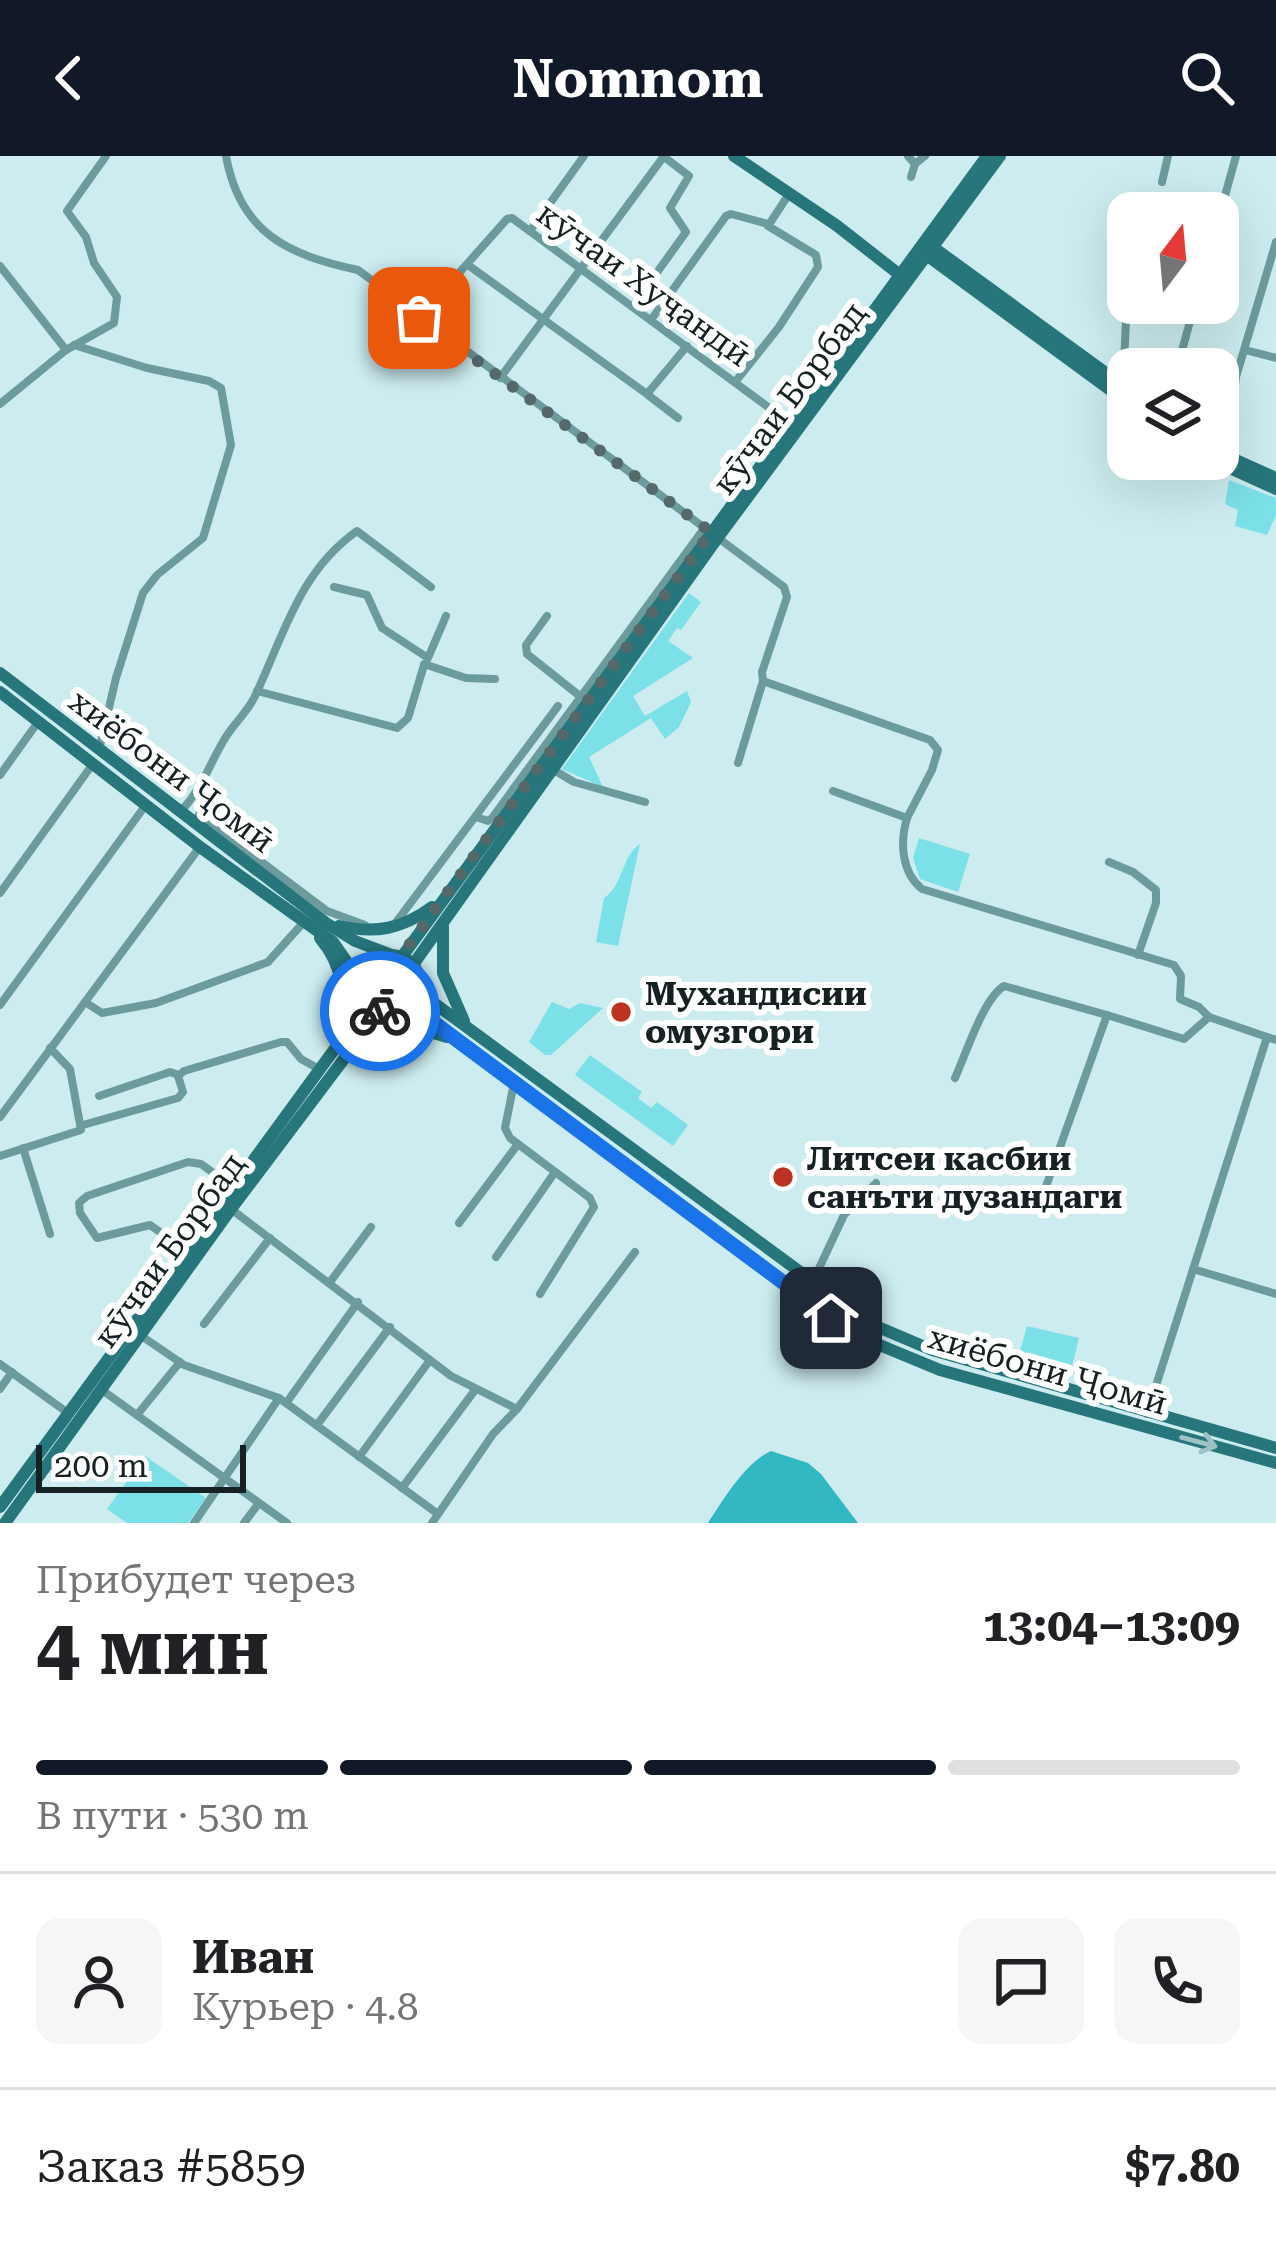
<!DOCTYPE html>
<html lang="ru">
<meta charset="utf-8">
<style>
body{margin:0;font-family:"Roboto Serif",serif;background:#f6f6f6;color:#202124;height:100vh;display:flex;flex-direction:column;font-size:45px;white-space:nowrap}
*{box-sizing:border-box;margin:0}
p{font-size:39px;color:#757577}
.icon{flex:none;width:66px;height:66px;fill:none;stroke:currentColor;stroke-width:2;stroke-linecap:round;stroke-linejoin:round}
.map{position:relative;height:1367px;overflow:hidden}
.drawer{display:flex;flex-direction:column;background:#fff;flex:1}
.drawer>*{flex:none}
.needle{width:78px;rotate:16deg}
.buttons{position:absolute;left:1107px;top:36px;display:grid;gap:24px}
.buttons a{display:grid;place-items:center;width:132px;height:132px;border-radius:24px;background:#fff;box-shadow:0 12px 48px #0002;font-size:60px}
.scale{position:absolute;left:36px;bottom:30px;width:210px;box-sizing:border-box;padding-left:12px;border:6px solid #152122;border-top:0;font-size:33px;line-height:42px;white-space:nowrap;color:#152122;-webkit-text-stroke:9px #fff;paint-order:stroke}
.pin{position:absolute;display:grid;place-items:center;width:102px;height:102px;color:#fff;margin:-51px;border-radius:24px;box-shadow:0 6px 18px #0006}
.courier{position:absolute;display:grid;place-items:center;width:120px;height:120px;margin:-60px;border:9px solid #1a73e8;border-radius:50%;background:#fff;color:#222;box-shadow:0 3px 15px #0007}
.overview em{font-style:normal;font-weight:700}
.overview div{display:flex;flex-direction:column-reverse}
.overview{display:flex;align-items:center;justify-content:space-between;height:204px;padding:0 36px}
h1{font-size:78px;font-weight:700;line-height:90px}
.bar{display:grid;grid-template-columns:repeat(4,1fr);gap:18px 12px;align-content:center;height:144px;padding:0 36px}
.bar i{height:15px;border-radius:9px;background:#e0e0e0}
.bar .current{background:#111827}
.bar p{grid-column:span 4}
.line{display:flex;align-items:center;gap:30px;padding:0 36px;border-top:3px solid #e0e0e0}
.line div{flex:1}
.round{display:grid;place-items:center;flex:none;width:126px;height:126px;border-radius:24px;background:#f6f6f6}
header{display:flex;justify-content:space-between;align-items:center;height:156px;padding:0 36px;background:#111827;color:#fff;font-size:54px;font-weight:700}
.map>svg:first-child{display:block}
.green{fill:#7be0e8}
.water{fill:#31b8c2}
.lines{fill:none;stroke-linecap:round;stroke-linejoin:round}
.street{stroke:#6c9b9e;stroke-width:8}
.secondary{stroke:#26767c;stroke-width:12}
.oneway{stroke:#9dc1c4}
.done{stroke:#55686a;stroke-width:12;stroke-dasharray:0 21.6}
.route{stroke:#1a73e8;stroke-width:15}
.poi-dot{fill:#be3222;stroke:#fff;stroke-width:4.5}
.labels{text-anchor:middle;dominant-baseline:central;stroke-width:12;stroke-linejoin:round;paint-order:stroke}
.street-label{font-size:33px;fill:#152122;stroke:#fff}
.poi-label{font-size:33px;font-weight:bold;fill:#152122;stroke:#fff;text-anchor:start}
</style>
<header><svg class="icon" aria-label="back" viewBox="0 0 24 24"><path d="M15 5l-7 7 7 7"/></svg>Nomnom<svg class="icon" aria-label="search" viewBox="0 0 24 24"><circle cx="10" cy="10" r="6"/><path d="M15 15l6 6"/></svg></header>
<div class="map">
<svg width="1276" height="1367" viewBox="0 0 1276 1367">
<rect width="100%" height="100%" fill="#ccecef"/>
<g class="green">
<path d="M1229 324 1276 342V359L1267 379 1235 370 1238 354 1225 348Z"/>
<path d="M689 437 701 446 681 474 677 472 668 485 693 502 633 540 645 560 687 535 691 546 679 571 665 583 651 562 589 601 603 631 562 613Z"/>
<path d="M919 682 970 698 958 736 920 723 913 702Z"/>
<path d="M640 688 618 790 596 786 604 742C624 729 621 700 640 688Z"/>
<path d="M552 846 569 853 580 847 603 852 551 899H545L529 886Z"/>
<path d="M590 899 642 936 638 942 651 952 657 946 688 969 673 990 575 919Z"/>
<path d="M1027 1170 1079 1182 1072 1210 1020 1195Z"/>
<path d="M145 1300 206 1342 188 1367H127L107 1353Z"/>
</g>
<path class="water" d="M771 1295 808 1307 821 1318 858 1367H708C724 1343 745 1307 771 1295Z"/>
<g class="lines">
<g class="street">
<path d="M226 0C240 77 288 99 358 114L784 431 787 441 762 516 763 525 930 584 938 594 932 614 907 662 833 635"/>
<path d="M908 0 915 8 911 21"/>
<path d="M915 8 925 0"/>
<path d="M1162 26 1168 0"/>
<path d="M1218 65 1236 0"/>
<path d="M530 75 584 0"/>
<path d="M468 109 647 238 687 190"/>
<path d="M0 110 66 194"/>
<path d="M633 150 686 76 670 52 689 20 663 0"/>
<path d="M419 162 507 63 512 62 791 268"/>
<path d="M651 164 726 60 731 58 768 68"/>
<path d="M74 189 147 212 209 225 221 232 231 289 203 382 157 419 143 437 116 522 99 594"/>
<path d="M1245 194 1276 202"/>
<path d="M1177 213 1195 147"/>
<path d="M500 222 664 0"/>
<path d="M736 225 779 171 818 111 816 99 768 70 789 38"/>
<path d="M1123 228 1128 122"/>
<path d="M648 239 678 262"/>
<path d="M0 248 66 194 114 167 117 141 94 107 86 81 67 55 106 0"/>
<path d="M1232 251 1236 221 1276 86"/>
<path d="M334 431 367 439 382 472 428 502 446 460"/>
<path d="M547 460 526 489 527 498 581 541"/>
<path d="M424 508 466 522 495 523"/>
<path d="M257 535 397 572 408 562 424 509"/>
<path d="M738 607 763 525"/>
<path d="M552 613 574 626 645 646"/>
<path d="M0 619 38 566"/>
<path d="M181 655C202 633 209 609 224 584 233 568 249 555 256 538 284 478 300 415 357 375L431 431"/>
<path d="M199 659 327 755 365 769"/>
<path d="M476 661 488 665 492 662 705 371"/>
<path d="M907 662C900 686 901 716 922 733L1174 809 1181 820 1180 843 1199 851 1209 861"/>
<path d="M1109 706 1133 716 1156 734V747L1138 799"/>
<path d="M0 737 92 609"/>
<path d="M397 765 558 550"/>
<path d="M85 846 102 857 156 847 268 806 303 767"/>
<path d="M0 849 145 650"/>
<path d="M955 922C966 898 983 843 1004 830L1107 859"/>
<path d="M514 927 505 972 510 982 590 1042 594 1051 540 1138"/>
<path d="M99 940 170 916 179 919"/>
<path d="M0 961 199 692"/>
<path d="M83 969 178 942 183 936 178 920 184 915 281 886H287L301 903 319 913"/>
<path d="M23 992 50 1078"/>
<path d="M0 1000 81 974 70 913 50 892"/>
<path d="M1043 1039 1107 859 1184 883 1209 861 1267 881"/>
<path d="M231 1053 451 1220 517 1253"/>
<path d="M459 1067 518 988"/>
<path d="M187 1095 150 1069 97 1082 80 1057 79 1047 87 1040 188 1006 201 1008 233 1031"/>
<path d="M496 1101 555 1016"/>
<path d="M1193 1113 1276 1138"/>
<path d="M814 1123 844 1059 876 1027"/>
<path d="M330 1126 371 1071"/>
<path d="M204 1168 270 1082"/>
<path d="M140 1179 184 1209 279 1242 438 1358"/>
<path d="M0 1208 68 1257"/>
<path d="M0 1233 12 1216"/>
<path d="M102 1234 287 1367"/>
<path d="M287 1246 358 1146"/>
<path d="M1147 1258 1267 881 1276 884"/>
<path d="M137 1259 180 1206"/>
<path d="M317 1269 390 1171"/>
<path d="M359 1301 430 1204"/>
<path d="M402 1332 475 1234"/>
<path d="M194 1367 279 1242"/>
<path d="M244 1367 259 1347"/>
<path d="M432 1367 493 1278 517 1253 635 1096"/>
</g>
<g class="secondary">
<path d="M734 0 836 69 900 119"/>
<path d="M930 89 1128 233"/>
<path d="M925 98 1128 247"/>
<path d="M1218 296 1276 322"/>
<path d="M1210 303 1276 333"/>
<path d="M0 517 326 767 355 785 392 799"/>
<path d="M0 536 200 691 333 786 362 828"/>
<path d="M339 770C376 778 402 773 432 751"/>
<path d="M443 771V817L464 865"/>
<path d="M320 782C344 810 348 845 337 880"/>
<circle cx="391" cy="828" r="29"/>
<path d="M419 836 871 1168 932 1194 1276 1292"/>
<path d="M410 849 831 1162 865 1183 940 1214 1276 1307"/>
<path d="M359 891C387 869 414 870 447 881"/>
<path d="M0 1351 987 0"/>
<path d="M5 1367 231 1053 380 855 716 384 1000 0"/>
</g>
</g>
<defs><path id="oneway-shaft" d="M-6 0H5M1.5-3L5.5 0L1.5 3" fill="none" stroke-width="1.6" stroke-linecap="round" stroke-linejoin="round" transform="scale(3)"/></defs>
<use class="oneway" href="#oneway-shaft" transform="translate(1199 1286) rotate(15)"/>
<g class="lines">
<path class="done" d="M380 855 368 845 711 376 419 162"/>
<path class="route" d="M380 855 395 856 410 849 831 1162"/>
</g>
<g class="poi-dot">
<circle cx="621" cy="856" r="12"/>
<circle cx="783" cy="1021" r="12"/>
</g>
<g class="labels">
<g class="street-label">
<text transform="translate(644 128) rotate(36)">кӯчаи Хуҷандӣ</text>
<text transform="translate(789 242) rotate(-53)">кӯчаи Борбад</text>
<text transform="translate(172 615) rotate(37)">хиёбони Ҷомӣ</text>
<text transform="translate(169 1094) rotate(-54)">кӯчаи Борбад</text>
<text transform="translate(1048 1214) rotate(16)">хиёбони Ҷомӣ</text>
</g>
<g class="poi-label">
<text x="645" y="837">Мухандисии<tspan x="645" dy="38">омузгори</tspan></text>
<text x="807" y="1002">Литсеи касбии<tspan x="807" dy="38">санъти дузандаги</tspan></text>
</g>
</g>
</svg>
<div class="buttons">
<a><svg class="needle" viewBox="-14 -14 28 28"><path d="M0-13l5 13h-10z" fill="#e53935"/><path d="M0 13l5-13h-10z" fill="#757577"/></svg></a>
<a><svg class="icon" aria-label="layers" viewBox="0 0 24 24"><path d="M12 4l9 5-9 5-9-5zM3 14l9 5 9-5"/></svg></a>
</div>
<div class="scale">200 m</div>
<div class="pin" style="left:419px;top:162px;background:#ea580c"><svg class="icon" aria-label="bag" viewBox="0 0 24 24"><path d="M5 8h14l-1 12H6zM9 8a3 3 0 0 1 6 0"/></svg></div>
<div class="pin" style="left:831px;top:1162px;background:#1f2937"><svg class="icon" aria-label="home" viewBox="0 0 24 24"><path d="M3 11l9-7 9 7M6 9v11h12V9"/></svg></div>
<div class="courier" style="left:380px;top:855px"><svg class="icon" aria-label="bike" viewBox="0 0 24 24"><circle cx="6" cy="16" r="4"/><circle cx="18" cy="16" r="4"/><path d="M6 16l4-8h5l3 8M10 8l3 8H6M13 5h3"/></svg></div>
</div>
<section class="drawer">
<div class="overview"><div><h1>4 мин</h1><p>Прибудет через</p></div><em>13:04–13:09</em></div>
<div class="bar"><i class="current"></i><i class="current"></i><i class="current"></i><i></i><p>В пути · 530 m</p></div>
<div class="line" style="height:216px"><a class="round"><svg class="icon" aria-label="person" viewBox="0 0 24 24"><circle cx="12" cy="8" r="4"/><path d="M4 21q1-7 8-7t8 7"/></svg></a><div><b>Иван</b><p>Курьер · 4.8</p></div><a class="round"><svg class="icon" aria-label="chat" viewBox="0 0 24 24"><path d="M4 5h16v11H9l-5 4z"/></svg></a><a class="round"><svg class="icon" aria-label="phone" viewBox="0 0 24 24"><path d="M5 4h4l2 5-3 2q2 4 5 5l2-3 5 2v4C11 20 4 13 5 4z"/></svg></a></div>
<div class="line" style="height:156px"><div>Заказ #5859</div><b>$7.80</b></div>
</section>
